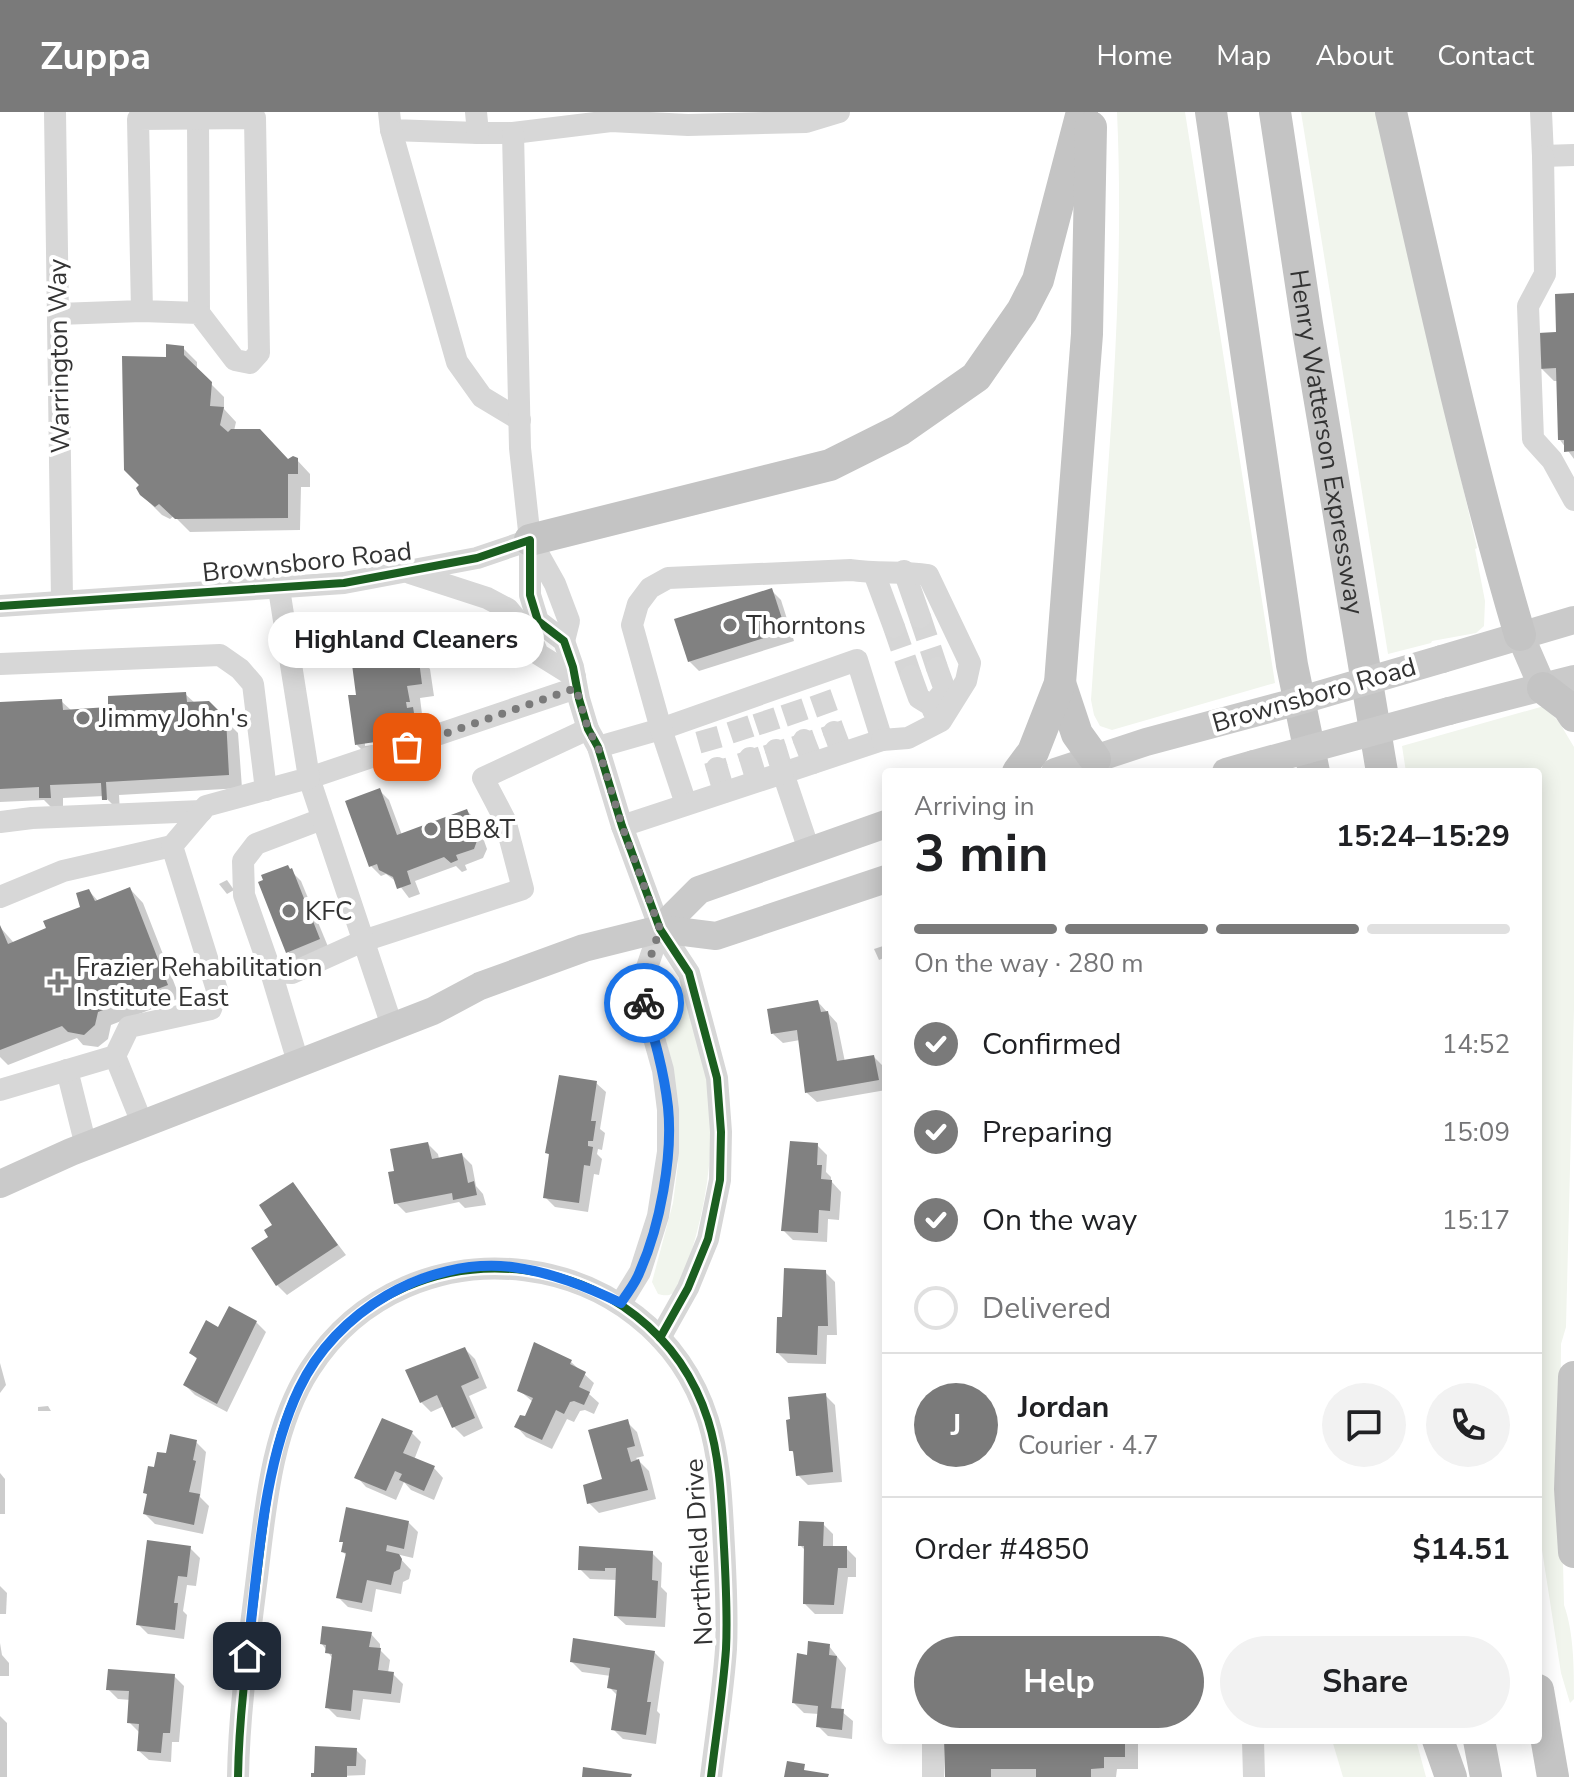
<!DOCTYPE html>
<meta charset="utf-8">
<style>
body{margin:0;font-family:"Nunito Sans",sans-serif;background:#f2f2f2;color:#202124;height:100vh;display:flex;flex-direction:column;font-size:30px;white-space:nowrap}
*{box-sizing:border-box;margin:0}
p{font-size:26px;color:#757577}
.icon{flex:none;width:44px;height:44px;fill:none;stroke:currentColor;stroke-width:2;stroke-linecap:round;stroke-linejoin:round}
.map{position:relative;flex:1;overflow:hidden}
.sheet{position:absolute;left:882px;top:656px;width:660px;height:976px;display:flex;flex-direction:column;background:#fff;border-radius:8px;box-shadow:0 4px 20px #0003}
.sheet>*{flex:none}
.pin{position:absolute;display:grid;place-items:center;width:68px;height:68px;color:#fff;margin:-34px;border-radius:16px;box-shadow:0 4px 12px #0006}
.courier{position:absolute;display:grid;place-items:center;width:80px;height:80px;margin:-40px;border:6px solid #1a73e8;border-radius:50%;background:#fff;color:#222;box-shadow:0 2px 10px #0007}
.bubble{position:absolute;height:56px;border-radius:28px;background:#fff;box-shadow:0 4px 20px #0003;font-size:26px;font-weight:700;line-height:56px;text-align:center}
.headline em{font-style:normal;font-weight:700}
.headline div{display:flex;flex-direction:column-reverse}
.headline{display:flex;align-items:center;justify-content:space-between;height:136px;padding:0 32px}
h1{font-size:52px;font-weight:700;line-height:60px}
.bar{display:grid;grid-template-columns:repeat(4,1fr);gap:12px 8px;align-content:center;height:96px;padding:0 32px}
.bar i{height:10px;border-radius:6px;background:#e0e0e0}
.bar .selected{background:#7a7a7a}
.bar p{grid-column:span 4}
.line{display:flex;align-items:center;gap:20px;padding:0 32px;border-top:2px solid #e0e0e0}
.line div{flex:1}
.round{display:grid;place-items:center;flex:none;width:84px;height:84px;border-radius:42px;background:#f2f2f2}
ol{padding:0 32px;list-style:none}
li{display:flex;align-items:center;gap:24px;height:88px}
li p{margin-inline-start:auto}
li .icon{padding:8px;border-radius:50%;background:#7a7a7a;color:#fff;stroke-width:4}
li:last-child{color:#757577}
li i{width:44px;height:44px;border:4px solid #e0e0e0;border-radius:50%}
.cta{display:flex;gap:16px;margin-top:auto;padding:16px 32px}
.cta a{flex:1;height:92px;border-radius:48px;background:#7a7a7a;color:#fff;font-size:32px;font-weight:700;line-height:92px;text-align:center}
.cta a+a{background:#f2f2f2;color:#202124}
header{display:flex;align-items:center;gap:48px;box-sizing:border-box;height:112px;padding:0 40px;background:#7a7a7a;color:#fff}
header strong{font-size:38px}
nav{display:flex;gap:44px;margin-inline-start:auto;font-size:28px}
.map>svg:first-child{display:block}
.green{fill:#f1f5ed}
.shadow{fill:#0003;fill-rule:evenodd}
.building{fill:#818181}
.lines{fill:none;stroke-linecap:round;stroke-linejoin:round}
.minor-tunnel{stroke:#d6d6d6;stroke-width:22;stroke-dasharray:22 11;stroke-linecap:butt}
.minor{stroke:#d7d7d7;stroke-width:22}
.major{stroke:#cacaca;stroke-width:28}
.highway{stroke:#c4c4c4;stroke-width:32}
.major-bridge{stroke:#cacaca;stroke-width:28}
.cycleway-casing{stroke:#fff;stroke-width:13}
.cycleway{stroke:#1b5e20;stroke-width:8}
.done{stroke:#7a7a7a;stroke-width:8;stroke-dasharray:0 14.4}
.route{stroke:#1a73e8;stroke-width:10}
.poi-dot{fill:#7a7a7a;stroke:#fff;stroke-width:3}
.labels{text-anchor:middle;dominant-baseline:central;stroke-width:8;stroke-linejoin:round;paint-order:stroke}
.street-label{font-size:26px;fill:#333;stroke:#fff}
.poi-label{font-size:26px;fill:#333;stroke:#fff;text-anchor:start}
</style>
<header>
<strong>Zuppa</strong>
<nav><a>Home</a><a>Map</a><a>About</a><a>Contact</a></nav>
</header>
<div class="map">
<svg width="1574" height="1665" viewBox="0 0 1574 1665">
<rect width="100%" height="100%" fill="#fff"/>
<g class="green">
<path d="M1117 0H1185L1275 571 1112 618 1100 614 1094 603 1091 588C1104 393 1126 196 1117 0Z"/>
<path d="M1301 0H1376L1477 436 1475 437 1485 489 1484 514 1476 521 1432 529 1431 531 1388 542Z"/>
<path d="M1544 594 1559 610 1574 635V896L1566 1215 1561 1232 1560 1319 1564 1493C1574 1521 1574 1557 1574 1587L1570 1591 1561 1561 1538 1412V660H1406L1402 634Z"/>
<path d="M669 867 677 869 682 875C688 894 696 913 701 933 721 1017 709 1097 679 1176 672 1183 668 1185 658 1182L652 1170 673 1091 678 1052V1007L668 936 655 882C658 873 660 869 669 867Z"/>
<path d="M1332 1628H1416L1426 1665H1343Z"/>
</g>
<g class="shadow">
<path d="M1574 183V357V347L1560 328 1559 269H1554L1541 256Z"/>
<path d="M183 236 197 250V258L224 285V297L236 310 234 319 289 349 297 348 310 362V375H301L300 418 190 420 174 404 170 407 162 403 148 389 168 247Z"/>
<path d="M771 478 781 488 794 529 699 559 689 549Z"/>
<path d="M365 533 369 537 400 533 411 544 417 543 430 557 434 584 420 586 422 602 418 603 426 611 428 626 418 638 419 644 412 645 408 641 370 646 357 633 358 584ZM405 625 406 629 365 634V630Z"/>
<path d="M185 582 195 591H208L238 621 242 676 119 683 120 700 104 684 63 686V698L55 699 44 688 0 690V592L61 589 72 599 110 597Z"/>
<path d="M379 678 389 688 402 723 467 699 477 709 487 737 483 746 465 753 467 758 462 760 456 754 415 769 420 782 409 786 397 770 386 762 381 764 371 754Z"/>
<path d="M287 755 301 769 329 837 298 849 288 840Z"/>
<path d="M227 768 234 778 227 782 219 772Z"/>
<path d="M130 777 143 791 180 886 111 913 108 927 98 935 83 933 77 926 8 953 0 945V815L14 831 49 817 82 796 89 779 99 790Z"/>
<path d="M886 833V845L879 848 874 837Z"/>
<path d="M818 890 837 911 845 950 874 945 884 955 886 978 817 990 807 981 800 928 783 931 773 922Z"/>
<path d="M596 971 606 980 600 1017 605 1021 602 1038 598 1037 597 1042 602 1047 599 1063 594 1062 588 1100 555 1095 545 1085 551 1044 547 1041Z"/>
<path d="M428 1032 438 1042 439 1047 462 1043 472 1053 476 1074 483 1082 486 1093 465 1096 459 1090 406 1101 396 1091 397 1060Z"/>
<path d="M817 1033 827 1043 826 1060 831 1065V1069L841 1080 839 1108 828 1107 827 1130 793 1128 783 1118Z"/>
<path d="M293 1073 346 1143 287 1183 277 1173 253 1137 271 1125Z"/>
<path d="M825 1160 835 1170 837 1223H827L826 1252 788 1251 778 1241 784 1207Z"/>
<path d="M256 1210 266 1220 227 1300 195 1283 185 1273 198 1248 191 1241 219 1218Z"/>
<path d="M465 1237 475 1247 487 1276 469 1284 483 1316 464 1325 454 1315 444 1294 431 1300 421 1290Z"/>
<path d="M571 1250 594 1271 589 1282 599 1291 594 1302 585 1298 580 1299 574 1310 567 1307 552 1337 526 1325 517 1315 526 1307 533 1290 519 1278Z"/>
<path d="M0 1251 6 1273 0 1281Z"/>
<path d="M825 1283 835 1293 842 1370 808 1373 798 1363 795 1342 791 1338Z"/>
<path d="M48 1294 51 1299H38V1295Z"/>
<path d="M627 1310 637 1320 644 1344 636 1346 649 1359 656 1387 599 1401 589 1391 604 1368Z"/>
<path d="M412 1321 421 1330 414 1348 434 1356 443 1366 434 1388 411 1378 404 1370 396 1388 366 1375 357 1365Z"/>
<path d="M196 1330 206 1340 200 1385 209 1394 203 1422 155 1412 145 1402 149 1385 145 1380 156 1357 167 1344Z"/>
<path d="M0 1361 5 1367V1402H0Z"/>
<path d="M408 1410 418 1420 413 1446 396 1442 411 1458 409 1467 403 1470 401 1482 376 1477 372 1500 348 1495 338 1485 347 1444 343 1440 345 1432 342 1429Z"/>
<path d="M823 1412 833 1422V1436H846L856 1446V1465H848L843 1502H815L805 1492 806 1439 800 1433Z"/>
<path d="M190 1436 200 1446 196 1474 187 1473 183 1499 187 1503 184 1527 148 1522 138 1512Z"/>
<path d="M652 1441 662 1451 661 1475 667 1481 665 1515 626 1513 616 1504 617 1468 590 1467 580 1457Z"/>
<path d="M0 1474 7 1481 6 1502H0Z"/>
<path d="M371 1522 380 1532V1538L390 1548 388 1561 393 1562 403 1572 400 1591 363 1587 360 1608 337 1605 327 1595 333 1547 322 1532Z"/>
<path d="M0 1531 2 1543 9 1551V1564H0Z"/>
<path d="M829 1534 846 1556 841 1599 853 1609 852 1627 828 1624 818 1614 819 1602 804 1601 794 1591 809 1545Z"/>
<path d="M654 1540 664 1550 657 1599 660 1602 656 1632 623 1627 613 1617 618 1584 610 1576 611 1564 582 1560 572 1550Z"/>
<path d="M174 1564 184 1574 179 1630H172L171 1650 149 1648 139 1639V1620L129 1610 131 1588 118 1587 108 1577Z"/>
<path d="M0 1604 7 1611V1665H0Z"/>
<path d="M946 1628H1138V1657H1117L1116 1665H947Z"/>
<path d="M356 1638 366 1648 365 1663 313 1665Z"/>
</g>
<g class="building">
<path d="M1574 181V339L1564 340V328H1558L1556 256 1539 257 1538 221 1556 220 1555 182Z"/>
<path d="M166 232 184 234V243L212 270 210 294 224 295 220 313 228 320 231 317H260L288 347 293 344 298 346V362H288V406L175 407 159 392 155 395 140 383 136 376 139 373 124 358 122 244 166 245Z"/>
<path d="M772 476 786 519 688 550 674 507Z"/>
<path d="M401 530 403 543 418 541 422 572 407 574 410 590H406L407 596 413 595 416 613 408 614 409 625 355 633 348 583H356L350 537 356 536 355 532 366 531 367 535Z"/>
<path d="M186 580 187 590 209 589 226 606 229 663 106 670 107 688H102L101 671 50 673 51 686H39V675L0 677V590L62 587 63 598 108 595V584Z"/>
<path d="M380 676 397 723 467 697 478 726 474 737 456 743 458 748 451 751 444 745 407 759 411 772 397 777 393 765 379 758 377 752 369 755 345 689Z"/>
<path d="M288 753 290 757 292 756 320 827 286 841 258 770 263 768 261 763Z"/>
<path d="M130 775 168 873 98 900 95 913 84 923 68 920 62 914 0 938V813L8 832 46 816 43 809 80 795 76 781 89 777 95 789Z"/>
<path d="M818 888 821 900 828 899 837 949 874 943 879 968 805 981 797 918 771 922 767 897Z"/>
<path d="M559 963 597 969 591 1009H596L593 1029H588V1034L593 1035 590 1054 584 1053 579 1091 543 1086 549 1042 545 1041Z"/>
<path d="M790 1029 818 1031 817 1053H822L821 1067 832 1068 830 1099 819 1098 818 1121 781 1119Z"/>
<path d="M428 1030 432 1047 462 1041 468 1071 474 1069 477 1083 453 1088 452 1081 394 1092 388 1060 394 1059 390 1037Z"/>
<path d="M293 1070 338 1133 276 1174 251 1136 268 1125 264 1118 272 1113 259 1093Z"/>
<path d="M784 1156 826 1158 828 1214H818L817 1243 776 1241 777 1205H782Z"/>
<path d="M229 1194 257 1209 217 1292 183 1273 197 1246 189 1241 206 1208 218 1215Z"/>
<path d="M534 1230 572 1248 570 1252 586 1260 579 1275 590 1280 584 1293 574 1289 570 1290 564 1302 556 1298 542 1328 514 1315 520 1303 525 1304 533 1286 517 1279Z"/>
<path d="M465 1235 479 1266 461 1274 475 1306 452 1316 437 1283 420 1291 405 1258Z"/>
<path d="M826 1281 833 1360 796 1364 793 1339H789L786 1308 790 1307 788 1285Z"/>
<path d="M382 1306 413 1319 403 1341 435 1354 424 1379 399 1368 402 1362 395 1359 386 1379 354 1366Z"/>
<path d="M628 1307 635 1334 627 1336 631 1350 639 1347 648 1378 587 1392 583 1373 602 1367 588 1318Z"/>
<path d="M170 1322 197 1328 193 1348 196 1349 189 1380 200 1382 194 1413 143 1402 147 1382 143 1381 148 1354 154 1355 157 1340 166 1341Z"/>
<path d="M346 1395 409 1409 404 1437 387 1433 386 1439 399 1442 402 1447 400 1457 394 1460 391 1473 367 1468 362 1491 336 1486 346 1441 341 1440 343 1430H339Z"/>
<path d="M799 1409 824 1410 823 1434H847V1456H838L834 1493 803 1492 804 1434H798Z"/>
<path d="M147 1428 191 1434 187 1465 178 1464 174 1491H178L175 1518 136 1513Z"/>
<path d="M579 1434 653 1439 652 1468 658 1469 656 1506 614 1504 616 1456H605V1459L578 1458Z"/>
<path d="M322 1514 372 1520 369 1535 381 1536 378 1558 394 1560 391 1582 353 1578 351 1599 325 1596 332 1542 325 1541 326 1533 320 1532Z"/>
<path d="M573 1526 655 1539 647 1590H651L646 1623 611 1618 617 1578 607 1576 610 1556 570 1550Z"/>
<path d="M808 1529 830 1532 829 1543 837 1544 831 1596 844 1597 842 1618 816 1615 818 1594 792 1591 797 1541 807 1543Z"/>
<path d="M108 1557 175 1562 170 1621H163L161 1641 137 1639 139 1612 127 1611 129 1579 106 1578Z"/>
<path d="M944 1628H1125V1645H1104V1656L1091 1657V1665H1036V1657H991V1665H945Z"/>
<path d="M315 1634 357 1636 356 1654H347V1665H311V1661H314Z"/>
<path d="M787 1649 805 1652 804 1658 829 1662 828 1665H784Z"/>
<path d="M583 1655 632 1662 631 1665H582Z"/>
</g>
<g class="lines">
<g class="minor-tunnel">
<path d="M920 505 937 556"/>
<path d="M894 515 911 564"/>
<path d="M820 581 834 620"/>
<path d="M791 590 804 628"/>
<path d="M763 599 776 638"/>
<path d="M737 607 750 646"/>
<path d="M706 617 717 656"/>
</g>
<g class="minor">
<path d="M55 0 62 488"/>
<path d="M389 0 391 18 478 21H513L611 9 688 13 806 10 839 0"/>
<path d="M476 0 478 21"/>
<path d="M1541 0 1543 44 1574 43"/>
<path d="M198 6 199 201"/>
<path d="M391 18 457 250 482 285 520 308"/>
<path d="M513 21 520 336 530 428V483L538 509 564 529 573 555 579 587 588 617 598 635 622 714 660 817 689 861 717 966 721 1020 720 1068 708 1127 688 1176 660 1226"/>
<path d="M1543 44 1545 162 1528 194 1533 327 1552 348 1574 388"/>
<path d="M58 202 142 199 199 201 235 248 250 251 259 241 255 6 138 7 142 199"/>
<path d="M532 431 555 472 569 509 564 529"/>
<path d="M904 459 920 505"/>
<path d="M410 461 487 486 508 497 530 524 538 542 575 565"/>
<path d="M874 461 894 515"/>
<path d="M0 494 344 471 477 446 530 428"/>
<path d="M0 552 220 543 240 557 253 572 266 678"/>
<path d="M911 564 919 586 932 594"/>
<path d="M933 598 932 594 945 578 937 556"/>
<path d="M834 620 842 641"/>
<path d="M804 628 813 651"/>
<path d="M598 635 661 617 857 548 882 628 783 661 809 738"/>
<path d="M750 646 757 669"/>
<path d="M717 656 724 680"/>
<path d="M686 692 661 617 632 513 638 492 650 476 668 466 851 458C877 462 902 459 928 463L970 551 966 569 941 609 908 626 882 628"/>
<path d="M322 707 256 732 243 749 244 783 271 860 292 861 363 829 523 777 505 708 483 666 588 617"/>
<path d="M0 710 32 706 202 699"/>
<path d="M622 714 783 661 776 638"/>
<path d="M0 785 63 759 172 734"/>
<path d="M271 860 298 950"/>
<path d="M392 914 309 666 576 576"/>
<path d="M115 944 142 1011"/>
<path d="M67 958 86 1034"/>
<path d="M0 978 115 944 129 915 211 897 217 878 172 734 206 694 309 666 279 477"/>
<path d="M621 1191 640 1160 658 1104 668 1040V998L663 958 640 876 660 817"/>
<path d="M1253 1628 1254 1665"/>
<path d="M238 1665C239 1601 248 1537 256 1473 265 1402 270 1319 310 1257 409 1102 652 1132 708 1308 719 1343 721 1380 723 1416 725 1456 728 1497 726 1537 723 1580 716 1623 711 1665"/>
<path d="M933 1665V1628"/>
</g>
<g class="major">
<path d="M1520 523 1543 576"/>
<path d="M1442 547 1574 508"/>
<path d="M1449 599 1574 567"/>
<path d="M1055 660 1146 630 1288 592"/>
<path d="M1226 660 1254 652"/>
<path d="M660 817 699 778 886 712"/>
<path d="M0 1072 71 1040 433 899 480 874 584 836 660 817 716 824 886 767"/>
</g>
<g class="highway">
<path d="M1211 0 1292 553 1314 660"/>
<path id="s1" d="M1275 0 1307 212 1382 660"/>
<path d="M1391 0C1431 175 1469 351 1520 523"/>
<path d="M530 428 830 353 900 318 976 265 1022 199 1038 168 1082 0"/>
<path d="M1060 571 1077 622 1095 647"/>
<path d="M1543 576 1568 595 1574 604"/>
<path d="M1018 660 1033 640 1060 571 1087 222 1091 15"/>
<path d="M1574 1265 1570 1377 1574 1440"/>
<path d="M1538 1578 1553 1665"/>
<path d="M1438 1628 1451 1665"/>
<path d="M1479 1628 1486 1665"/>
</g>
<g class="major-bridge">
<path d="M1288 592 1442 547"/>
<path d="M1254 652 1449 599"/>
</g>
<g class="cycleway-casing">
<g id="cycleway">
<path d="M0 494 344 471 477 446 530 428V483L538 509 564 529 573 555 579 587 588 617 598 635 622 714 660 817 689 861 717 966 721 1020 720 1068 708 1127 688 1176 660 1226"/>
<path d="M238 1665C239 1601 248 1537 256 1473 265 1402 270 1319 310 1257 409 1102 652 1132 708 1308 719 1343 721 1380 723 1416 725 1456 728 1497 726 1537 723 1580 716 1623 711 1665"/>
</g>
</g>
<use href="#cycleway" class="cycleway"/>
</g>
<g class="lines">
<path class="done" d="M407 635 576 576 588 617 598 635 622 714 660 817 640 876 644 891"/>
<path class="route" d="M247 1544C258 1458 262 1355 299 1277 335 1200 426 1145 512 1155 551 1160 587 1175 621 1191 627 1181 636 1171 640 1159 660 1114 673 1044 668 995 664 959 654 925 644 891"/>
</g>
<g class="poi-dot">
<circle cx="730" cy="513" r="8"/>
<circle cx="83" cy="606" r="8"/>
<circle cx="431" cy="717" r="8"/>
<circle cx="289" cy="799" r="8"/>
<path d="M54 858h8v8h8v8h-8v8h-8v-8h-8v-8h8z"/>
</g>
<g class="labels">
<g class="street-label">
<text transform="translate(59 244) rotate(-91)">Warrington Way</text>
<text stroke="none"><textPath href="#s1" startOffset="334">Henry Watterson Expressway</textPath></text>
<text transform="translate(307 450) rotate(-6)">Brownsboro Road</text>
<text transform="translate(1314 583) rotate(-16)">Brownsboro Road</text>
<text transform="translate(699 1440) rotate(-93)">Northfield Drive</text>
</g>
<g class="poi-label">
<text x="746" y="513">Thorntons</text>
<text x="99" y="606">Jimmy John's</text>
<text x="447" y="717">BB&amp;T</text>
<text x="305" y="799">KFC</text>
<text x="76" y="855">Frazier Rehabilitation<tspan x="76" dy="30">Institute East</tspan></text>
</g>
</g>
</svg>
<div class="pin" style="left:407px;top:635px;background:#ea580c"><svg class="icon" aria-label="bag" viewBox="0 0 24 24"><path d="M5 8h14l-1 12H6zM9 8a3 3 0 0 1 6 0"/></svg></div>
<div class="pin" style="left:247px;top:1544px;background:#1f2937"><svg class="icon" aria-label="home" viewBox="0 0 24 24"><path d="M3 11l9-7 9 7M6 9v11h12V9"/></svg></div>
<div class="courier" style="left:644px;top:891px"><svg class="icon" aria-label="bike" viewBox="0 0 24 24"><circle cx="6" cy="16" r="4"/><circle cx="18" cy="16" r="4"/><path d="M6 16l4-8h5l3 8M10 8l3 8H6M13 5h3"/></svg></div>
<div class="bubble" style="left:268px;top:500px;width:276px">Highland Cleaners</div>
<section class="sheet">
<div class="headline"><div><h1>3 min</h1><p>Arriving in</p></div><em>15:24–15:29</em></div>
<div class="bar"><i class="selected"></i><i class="selected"></i><i class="selected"></i><i></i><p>On the way · 280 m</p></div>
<ol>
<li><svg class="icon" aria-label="check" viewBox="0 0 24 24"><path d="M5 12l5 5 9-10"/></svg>Confirmed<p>14:52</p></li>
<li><svg class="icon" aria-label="check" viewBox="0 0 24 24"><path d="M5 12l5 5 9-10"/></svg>Preparing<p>15:09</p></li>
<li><svg class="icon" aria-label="check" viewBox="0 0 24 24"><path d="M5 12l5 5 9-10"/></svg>On the way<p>15:17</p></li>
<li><i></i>Delivered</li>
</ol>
<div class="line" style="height:144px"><b class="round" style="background:#7a7a7a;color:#fff">J</b><div><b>Jordan</b><p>Courier · 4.7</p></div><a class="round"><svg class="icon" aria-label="chat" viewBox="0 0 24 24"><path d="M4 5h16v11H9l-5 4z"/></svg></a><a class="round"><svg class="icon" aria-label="phone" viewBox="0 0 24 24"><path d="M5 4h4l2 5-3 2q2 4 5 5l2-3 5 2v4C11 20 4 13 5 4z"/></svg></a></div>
<div class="line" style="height:104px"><div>Order #4850</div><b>$14.51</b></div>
<div class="cta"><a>Help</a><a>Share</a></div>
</section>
</div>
